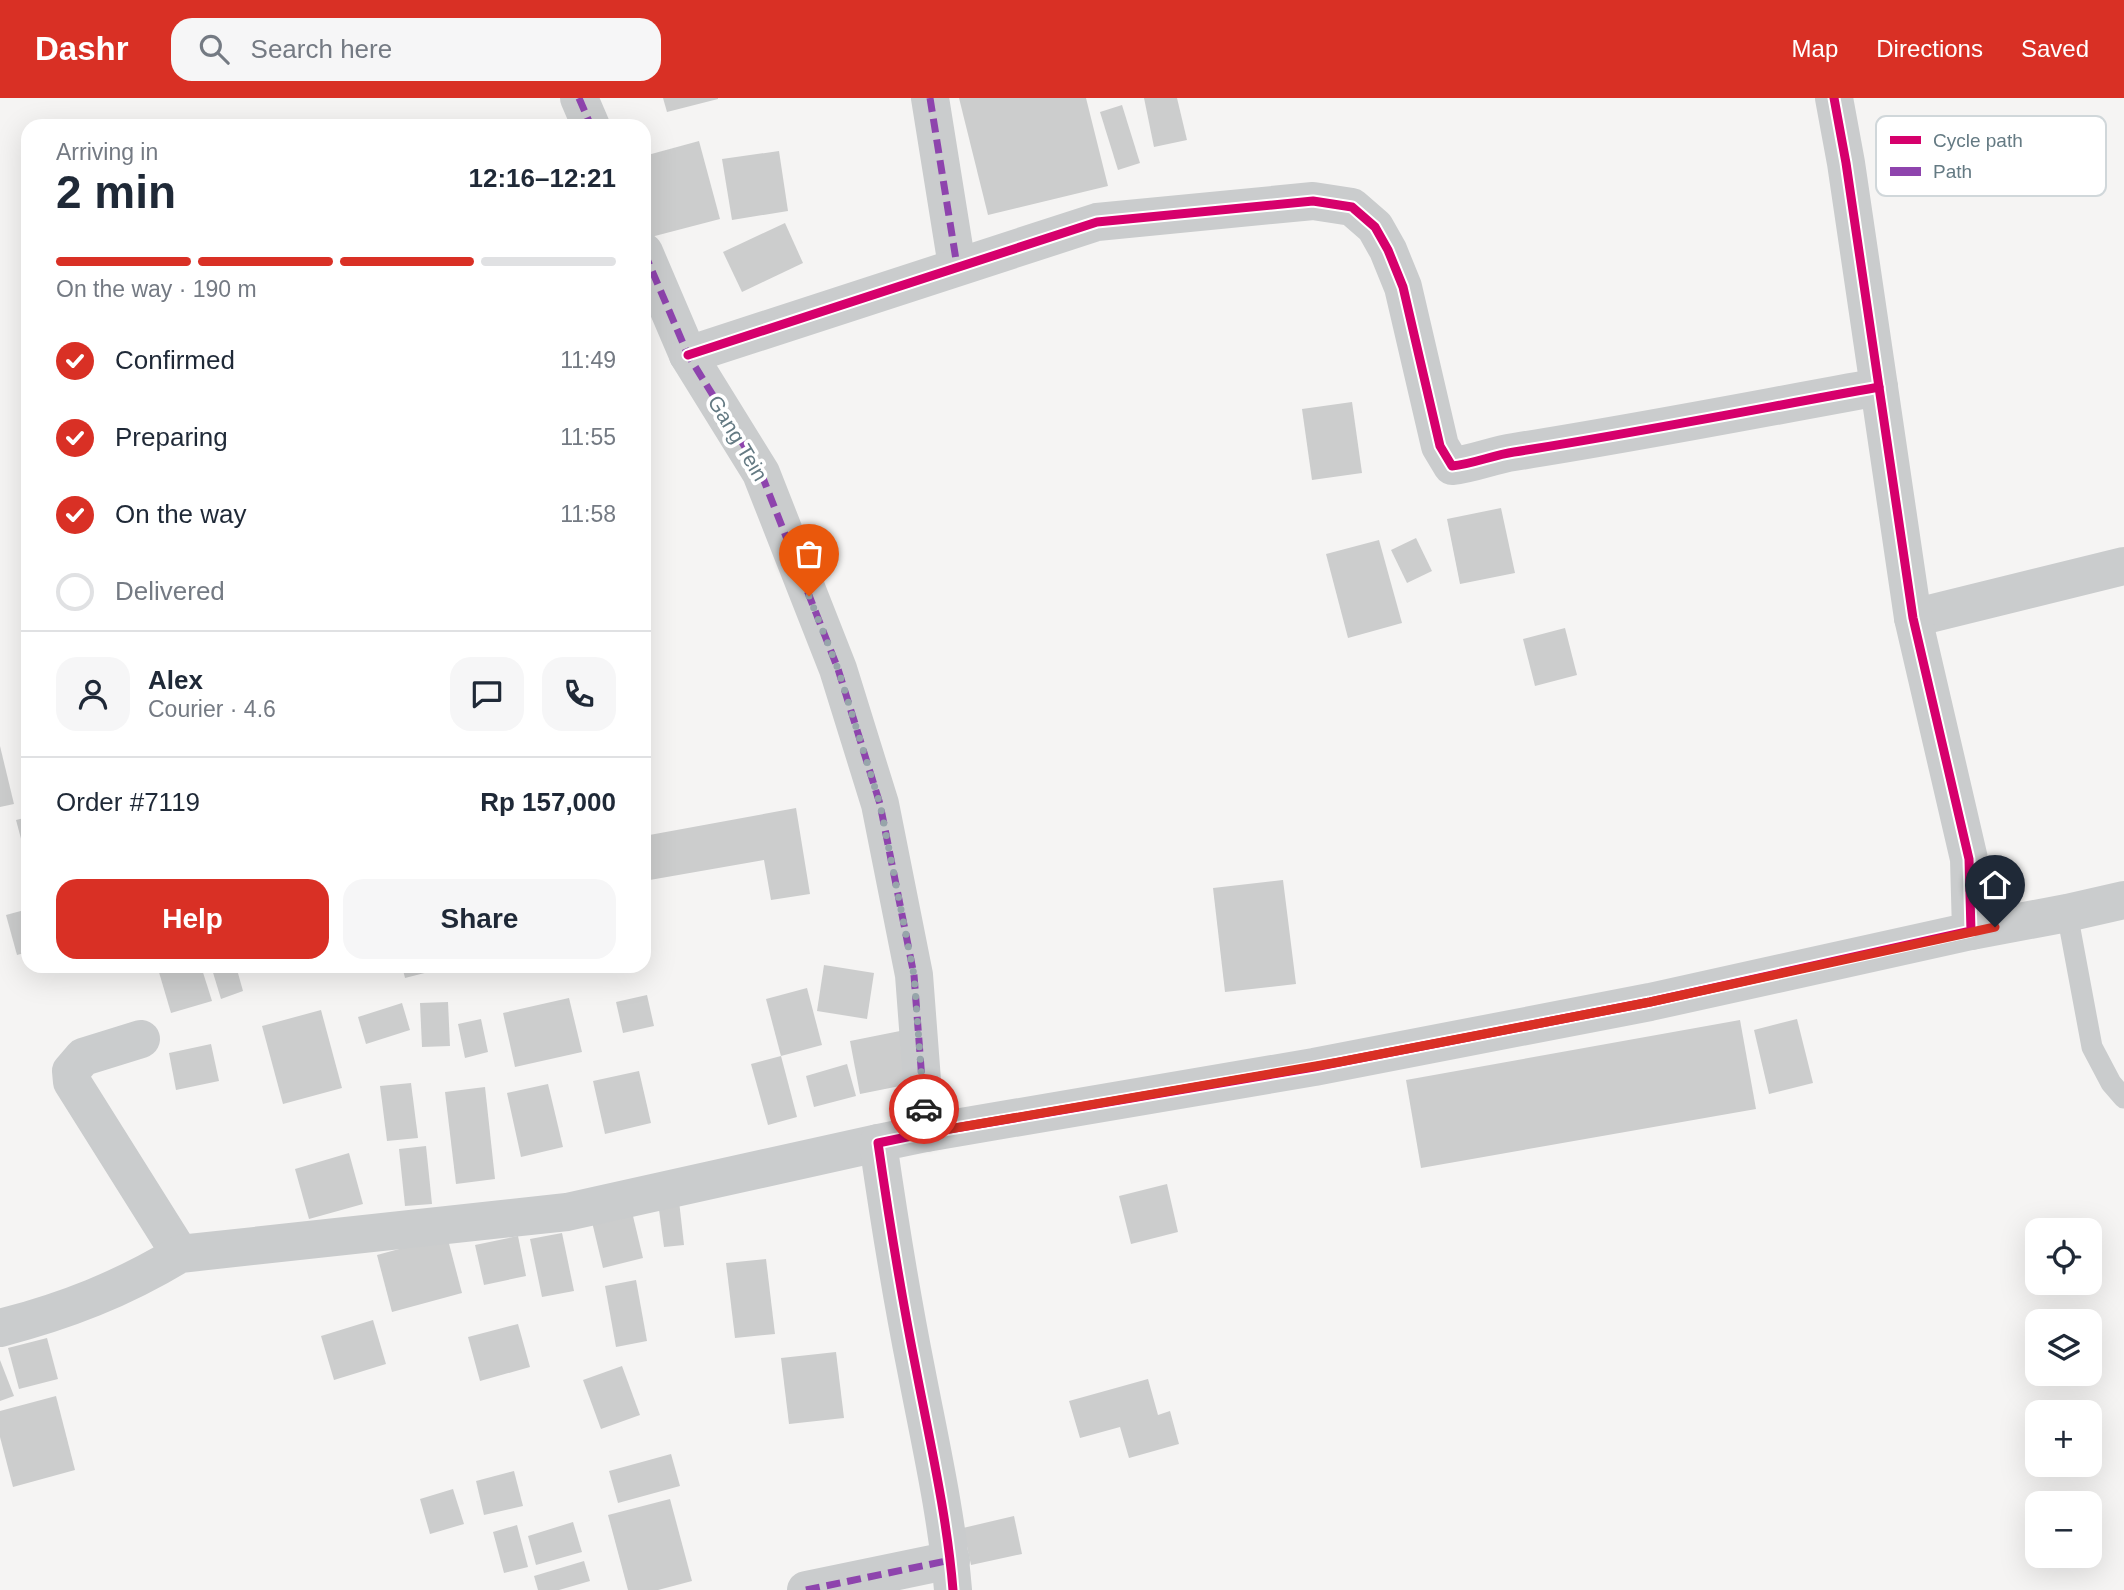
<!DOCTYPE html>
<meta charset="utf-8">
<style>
body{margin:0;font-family:Arial,sans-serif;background:#f6f6f7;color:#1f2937;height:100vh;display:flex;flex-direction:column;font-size:26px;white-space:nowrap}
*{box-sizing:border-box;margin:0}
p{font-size:23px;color:#747a83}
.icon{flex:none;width:38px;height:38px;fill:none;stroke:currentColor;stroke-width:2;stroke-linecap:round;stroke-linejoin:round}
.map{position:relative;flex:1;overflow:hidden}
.side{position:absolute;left:21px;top:21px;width:630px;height:854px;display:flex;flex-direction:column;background:#fff;border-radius:21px;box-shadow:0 7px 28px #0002}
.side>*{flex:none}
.buttons{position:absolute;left:2025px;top:1120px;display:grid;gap:14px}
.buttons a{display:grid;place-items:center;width:77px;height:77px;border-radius:14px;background:#fff;box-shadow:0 7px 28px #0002;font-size:35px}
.pin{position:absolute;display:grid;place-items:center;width:60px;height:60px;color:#fff;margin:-72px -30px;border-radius:50% 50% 50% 0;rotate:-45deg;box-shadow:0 0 7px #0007}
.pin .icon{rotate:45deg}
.courier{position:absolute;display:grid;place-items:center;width:70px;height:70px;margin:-35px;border:5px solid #d93025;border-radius:50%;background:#fff;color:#222;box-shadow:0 2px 9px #0007}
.overview em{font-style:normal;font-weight:600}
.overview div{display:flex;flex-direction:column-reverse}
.overview{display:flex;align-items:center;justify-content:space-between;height:119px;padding:0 35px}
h1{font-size:46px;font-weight:600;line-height:52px}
.bar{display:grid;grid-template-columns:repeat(4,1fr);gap:10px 7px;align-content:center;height:84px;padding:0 35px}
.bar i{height:9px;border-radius:5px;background:#e0e1e3}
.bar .current{background:#d93025}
.bar p{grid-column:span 4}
.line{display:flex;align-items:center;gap:18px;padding:0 35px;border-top:2px solid #e0e1e3}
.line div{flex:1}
.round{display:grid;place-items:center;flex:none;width:74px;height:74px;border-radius:21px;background:#f6f6f7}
ol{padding:0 35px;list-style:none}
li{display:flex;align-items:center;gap:21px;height:77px}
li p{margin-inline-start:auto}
li .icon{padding:7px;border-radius:50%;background:#d93025;color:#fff;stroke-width:4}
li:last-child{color:#747a83}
li i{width:38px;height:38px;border:4px solid #e0e1e3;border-radius:50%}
.button{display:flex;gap:14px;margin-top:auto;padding:14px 35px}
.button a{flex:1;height:80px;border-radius:21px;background:#d93025;color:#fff;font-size:28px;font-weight:600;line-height:80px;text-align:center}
.button a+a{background:#f6f6f7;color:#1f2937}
header{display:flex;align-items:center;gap:42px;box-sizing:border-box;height:98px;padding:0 35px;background:#d93025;color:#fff}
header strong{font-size:33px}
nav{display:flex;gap:38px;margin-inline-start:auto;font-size:24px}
.search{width:490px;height:63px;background:#f6f6f7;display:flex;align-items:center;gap:18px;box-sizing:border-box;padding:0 24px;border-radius:21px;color:#747a83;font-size:26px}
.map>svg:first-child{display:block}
.building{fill:#cccdcd}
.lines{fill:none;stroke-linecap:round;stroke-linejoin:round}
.lane{stroke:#cacccd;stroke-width:21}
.street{stroke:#cacccd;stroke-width:38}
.quiet{stroke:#8e44ad;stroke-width:7;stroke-dasharray:14 7;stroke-linecap:butt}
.cycleway-casing{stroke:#fff;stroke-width:13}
.cycleway{stroke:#d6006c;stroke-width:9}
.done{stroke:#97a5aa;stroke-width:7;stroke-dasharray:0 12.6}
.route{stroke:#d93025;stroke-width:9}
.labels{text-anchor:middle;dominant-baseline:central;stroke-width:7;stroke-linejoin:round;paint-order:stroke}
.street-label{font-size:21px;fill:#647a83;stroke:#fff}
.key{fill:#fff;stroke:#d0d7da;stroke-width:2}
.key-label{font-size:19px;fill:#647a83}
</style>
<header>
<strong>Dashr</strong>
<div class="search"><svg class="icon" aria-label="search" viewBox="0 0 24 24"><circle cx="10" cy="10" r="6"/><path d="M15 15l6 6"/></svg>Search here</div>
<nav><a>Map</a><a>Directions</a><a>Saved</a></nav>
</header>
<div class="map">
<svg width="2124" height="1492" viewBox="0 0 2124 1492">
<rect width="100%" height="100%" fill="#f5f4f3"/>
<g class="building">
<path d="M663 0H718V1L667 14Z"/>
<path d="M959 0H1086L1108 88 988 117Z"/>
<path d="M1144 0H1177L1187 42 1154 49Z"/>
<path d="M1122 7 1140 65 1118 72 1100 14Z"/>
<path d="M699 43 720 121 651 139 644 114V58Z"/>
<path d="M779 53 788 113 732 122 722 61Z"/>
<path d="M785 125 803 165 742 194 723 154Z"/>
<path d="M1352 304 1362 375 1312 382 1302 311Z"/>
<path d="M1501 410 1515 475 1460 486 1447 421Z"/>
<path d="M1416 440 1432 473 1407 485 1391 452Z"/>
<path d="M1379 442 1402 525 1348 540 1326 456Z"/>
<path d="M1565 530 1577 577 1535 588 1523 541Z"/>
<path d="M0 648 14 706 0 709Z"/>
<path d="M796 710 810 796 771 802 764 762 644 783V738Z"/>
<path d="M28 719V751L24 752 16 722Z"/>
<path d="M1283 782 1296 886 1225 894 1213 790Z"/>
<path d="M28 811V854L17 857 6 817Z"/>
<path d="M824 867 874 875 867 921 817 913Z"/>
<path d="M167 868H201L212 903 171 915 158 871Z"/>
<path d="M211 868H236L243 893 221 901Z"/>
<path d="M402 868H448V869L405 880Z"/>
<path d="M807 890 822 947 781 958 766 901Z"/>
<path d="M647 897 654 928 623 935 616 904Z"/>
<path d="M569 900 582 954 515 969 503 915Z"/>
<path d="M448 904 450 948 422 949 420 905Z"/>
<path d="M402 905 410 932 366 946 358 919Z"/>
<path d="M321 912 342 990 283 1006 262 928Z"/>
<path d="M481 921 488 954 465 960 458 926Z"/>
<path d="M1797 921 1813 985 1769 996 1754 932Z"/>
<path d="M1740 922 1756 1011 1421 1070 1406 982Z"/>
<path d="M905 932 915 985 860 996 850 943Z"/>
<path d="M211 946 219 983 176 992 169 955Z"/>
<path d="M781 958 797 1019 768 1027 751 966Z"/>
<path d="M847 966 856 998 814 1009 806 978Z"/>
<path d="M639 973 651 1025 605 1036 593 983Z"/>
<path d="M411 985 418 1040 387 1043 380 988Z"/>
<path d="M548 986 563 1049 521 1059 507 995Z"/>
<path d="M485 989 495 1081 456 1086 445 994Z"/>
<path d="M426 1048 432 1106 405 1108 399 1051Z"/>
<path d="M349 1055 363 1106 309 1121 295 1071Z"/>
<path d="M1167 1086 1178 1134 1131 1146 1119 1098Z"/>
<path d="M678 1094 684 1147 664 1149 657 1097Z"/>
<path d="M632 1114 643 1160 603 1170 592 1124Z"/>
<path d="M562 1135 574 1193 542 1199 530 1141Z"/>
<path d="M447 1138 462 1195 392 1214 377 1157Z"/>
<path d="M518 1138 526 1178 484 1187 475 1147Z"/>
<path d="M766 1161 775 1236 735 1240 726 1165Z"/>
<path d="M636 1182 647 1243 616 1249 605 1188Z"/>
<path d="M373 1222 386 1266 334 1282 321 1238Z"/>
<path d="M518 1226 530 1269 480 1283 468 1239Z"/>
<path d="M47 1240 58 1281 19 1291 8 1250Z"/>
<path d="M836 1254 844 1320 789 1326 781 1260Z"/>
<path d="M0 1262 14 1298 0 1303Z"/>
<path d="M622 1268 640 1317 601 1331 583 1282Z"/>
<path d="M1148 1281 1158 1317 1170 1313 1179 1346 1129 1360 1120 1329 1080 1340 1069 1303Z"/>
<path d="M56 1298 75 1372 13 1389 0 1339V1313Z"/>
<path d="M671 1356 680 1388 618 1405 609 1373Z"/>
<path d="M514 1373 523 1408 484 1417 476 1383Z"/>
<path d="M453 1391 464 1426 430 1436 420 1401Z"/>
<path d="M670 1401 692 1483 658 1492H628L608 1417Z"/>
<path d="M1014 1418 1022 1456 971 1467 963 1430Z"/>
<path d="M573 1424 582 1454 536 1467 528 1438Z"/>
<path d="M517 1427 528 1469 504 1475 493 1434Z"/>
<path d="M584 1463 590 1483 559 1492H538L534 1478Z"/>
</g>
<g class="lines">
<path class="lane" d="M2067 815 2092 949 2111 985 2124 1000"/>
<g class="street">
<path d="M579 0 591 28"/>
<path d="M930 0 957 168"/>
<path d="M644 154 688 257 761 375 838 571 880 706 914 877 926 1035"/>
<path d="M688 257 1097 124 1313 103 1352 109 1375 129 1388 152 1403 189 1440 348 1452 368C1473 366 1493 357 1514 354 1636 335 1757 311 1879 289"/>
<path d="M1913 520 2124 468"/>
<path d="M1971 833 2067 815 2124 802"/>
<path d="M141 941 83 959 71 973 72 984 180 1156"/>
<path d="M0 1230C66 1213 122 1191 180 1156L567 1114 878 1045"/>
<path d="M806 1492 951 1462"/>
<path d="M953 1492C947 1418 930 1344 916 1271 901 1196 889 1121 878 1045L926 1035 1314 969 1650 904 1971 833 1969 761 1913 520 1846 65 1834 0"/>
</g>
<g class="quiet">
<path d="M579 0 591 28"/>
<path d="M930 0 957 168"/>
<path d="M644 154 688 257 761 375 838 571 880 706 914 877 926 1035"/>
<path d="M806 1492 951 1462"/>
</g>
<g class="cycleway-casing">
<g id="cycleway">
<path d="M688 257 1097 124 1313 103 1352 109 1375 129 1388 152 1403 189 1440 348 1452 368C1473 366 1493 357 1514 354 1636 335 1757 311 1879 289"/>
<path d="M953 1492C947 1418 930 1344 916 1271 901 1196 889 1121 878 1045L926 1035 1314 969 1650 904 1971 833 1969 761 1913 520 1846 65 1834 0"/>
</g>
</g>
<use href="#cycleway" class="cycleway"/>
</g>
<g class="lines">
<path class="done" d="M809 498 838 571 880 706 914 877 924 1011"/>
<path class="route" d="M924 1011 926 1035 1339 964 1650 904 1995 829"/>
</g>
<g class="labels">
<g class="street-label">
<text transform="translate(738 340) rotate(59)">Gang Tein</text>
</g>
</g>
<rect x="1876" y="18" width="230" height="80" rx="10" class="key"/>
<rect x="1890" y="38" width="31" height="8" fill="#d6006c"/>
<rect x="1890" y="69" width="31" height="9" fill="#8e44ad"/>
<g class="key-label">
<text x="1933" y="49">Cycle path</text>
<text x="1933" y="80">Path</text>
</g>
</svg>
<div class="buttons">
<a><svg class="icon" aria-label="locate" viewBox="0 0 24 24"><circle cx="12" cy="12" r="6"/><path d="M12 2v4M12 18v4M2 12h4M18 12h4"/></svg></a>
<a><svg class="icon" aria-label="layers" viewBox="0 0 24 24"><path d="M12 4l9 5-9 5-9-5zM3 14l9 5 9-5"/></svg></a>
<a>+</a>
<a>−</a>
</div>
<div class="pin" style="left:809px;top:498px;background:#ea580c"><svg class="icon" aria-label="bag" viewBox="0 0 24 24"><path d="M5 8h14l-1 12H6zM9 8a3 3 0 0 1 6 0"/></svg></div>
<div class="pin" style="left:1995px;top:829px;background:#1f2937"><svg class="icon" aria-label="home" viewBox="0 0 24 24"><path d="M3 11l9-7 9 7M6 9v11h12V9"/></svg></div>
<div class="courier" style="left:924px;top:1011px"><svg class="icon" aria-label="car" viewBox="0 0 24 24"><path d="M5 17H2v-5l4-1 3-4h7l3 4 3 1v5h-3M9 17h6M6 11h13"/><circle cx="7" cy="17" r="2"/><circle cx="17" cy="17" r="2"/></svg></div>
<section class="side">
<div class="overview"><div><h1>2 min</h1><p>Arriving in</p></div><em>12:16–12:21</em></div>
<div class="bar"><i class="current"></i><i class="current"></i><i class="current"></i><i></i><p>On the way · 190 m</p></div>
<ol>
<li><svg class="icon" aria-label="check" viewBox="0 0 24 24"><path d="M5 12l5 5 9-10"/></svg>Confirmed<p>11:49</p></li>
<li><svg class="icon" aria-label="check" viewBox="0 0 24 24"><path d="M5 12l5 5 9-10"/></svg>Preparing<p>11:55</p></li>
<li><svg class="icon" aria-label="check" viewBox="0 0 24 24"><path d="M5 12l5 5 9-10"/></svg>On the way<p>11:58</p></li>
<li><i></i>Delivered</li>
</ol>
<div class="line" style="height:126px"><a class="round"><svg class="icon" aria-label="person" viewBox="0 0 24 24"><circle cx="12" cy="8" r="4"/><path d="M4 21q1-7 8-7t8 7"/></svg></a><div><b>Alex</b><p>Courier · 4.6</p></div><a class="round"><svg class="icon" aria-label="chat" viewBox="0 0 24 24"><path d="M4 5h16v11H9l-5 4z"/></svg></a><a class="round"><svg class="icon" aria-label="phone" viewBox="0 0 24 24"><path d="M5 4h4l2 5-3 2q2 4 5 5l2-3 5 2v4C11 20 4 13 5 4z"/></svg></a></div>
<div class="line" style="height:91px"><div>Order #7119</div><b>Rp 157,000</b></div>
<div class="button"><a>Help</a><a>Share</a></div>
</section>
</div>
